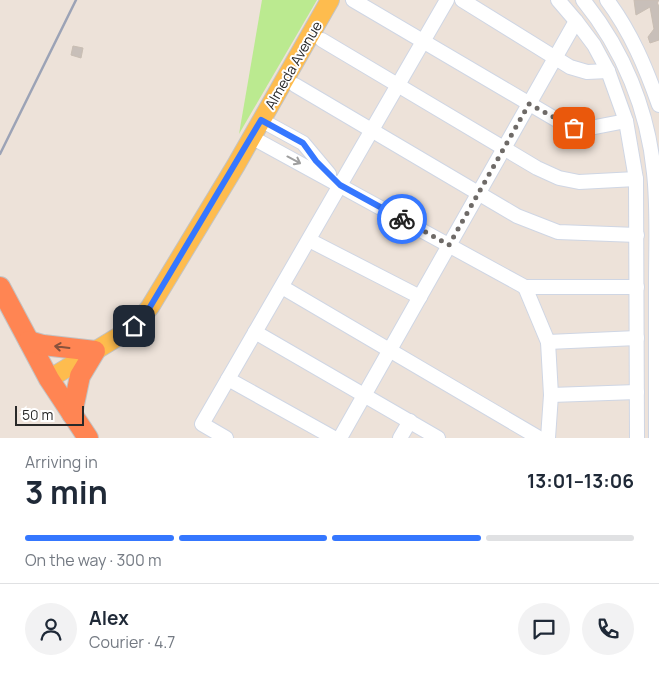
<!DOCTYPE html>
<meta charset="utf-8">
<style>
body{margin:0;font-family:Manrope,sans-serif;background:#f2f2f3;color:#1f2937;height:100vh;display:flex;flex-direction:column;font-size:19px;white-space:nowrap}
*{box-sizing:border-box;margin:0}
p{font-size:16px;color:#747a83}
.icon{flex:none;width:28px;height:28px;fill:none;stroke:currentColor;stroke-width:2;stroke-linecap:round;stroke-linejoin:round}
.map{position:relative;height:438px;overflow:hidden}
.panel{display:flex;flex-direction:column;background:#fff;flex:1}
.panel>*{flex:none}
.scale{position:absolute;left:15px;bottom:12px;width:69px;box-sizing:border-box;padding-left:5px;border:2px solid #292929;border-top:0;font-size:14px;line-height:18px;white-space:nowrap;color:#292929;-webkit-text-stroke:4px #fff;paint-order:stroke}
.pin{position:absolute;display:grid;place-items:center;width:42px;height:42px;color:#fff;margin:-21px;border-radius:10px;box-shadow:0 2px 8px #0006}
.courier{position:absolute;display:grid;place-items:center;width:50px;height:50px;margin:-25px;border:4px solid #3577ff;border-radius:50%;background:#fff;color:#222;box-shadow:0 1px 6px #0007}
.overview em{font-style:normal;font-weight:700}
.overview div{display:flex;flex-direction:column-reverse}
.overview{display:flex;align-items:center;justify-content:space-between;height:85px;padding:0 25px}
h1{font-size:32px;font-weight:700;line-height:38px}
.bar{display:grid;grid-template-columns:repeat(4,1fr);gap:8px 5px;align-content:center;height:60px;padding:0 25px}
.bar i{height:6px;border-radius:4px;background:#e0e1e3}
.bar .current{background:#3577ff}
.bar p{grid-column:span 4}
.line{display:flex;align-items:center;gap:12px;padding:0 25px;border-top:1px solid #e0e1e3}
.line div{flex:1}
.round{display:grid;place-items:center;flex:none;width:52px;height:52px;border-radius:26px;background:#f2f2f3}
.map>svg:first-child{display:block}
.green{fill:#bbea90}
.building{fill:#c8bfb9;stroke:#c9beb3}
.lines{fill:none;stroke-linecap:round;stroke-linejoin:round}
.minor-casing{stroke:#cfd6e4;stroke-width:16}
.major-casing{stroke:#c3c3c3;stroke-width:20}
.highway-casing{stroke:#c3c3c3;stroke-width:22}
.minor{stroke:#fff;stroke-width:14}
.major{stroke:#febc4e;stroke-width:18}
.highway{stroke:#ff8553;stroke-width:20}
.rail{stroke:#9ca3b6;stroke-width:2.5}
.oneway{stroke:#9f9f9f}
.oneway2{stroke:#89523c}
.done{stroke:#6e6a67;stroke-width:5;stroke-dasharray:0 9}
.route{stroke:#3577ff;stroke-width:6}
.labels{text-anchor:middle;dominant-baseline:central;stroke-width:4;stroke-linejoin:round;paint-order:stroke}
.street-label{font-size:14px;fill:#292929;stroke:#fff}
</style>
<div class="map">
<svg width="659" height="438" viewBox="0 0 659 438">
<rect width="100%" height="100%" fill="#ede2d9"/>
<path class="green" d="M262 0H317L239 134Z"/>
<g class="building">
<path d="M634 0H659L657 3 659 6V40L650 43 648 37 654 29 650 7 636 15Z"/>
<path d="M73 46 83 48 81 58 71 55Z"/>
</g>
<g class="lines">
<g class="minor-casing">
<g id="minor">
<path d="M353 0 557 120 574 128H590L626 121"/>
<path d="M462 0 570 67 587 72 608 71"/>
<path d="M558 0 576 21 594 45 608 71 626 121 636 179 637 438"/>
<path d="M583 0C623 49 648 110 654 173 658 209 656 246 656 283 656 334 656 386 656 438"/>
<path d="M607 0C631 32 646 68 659 105"/>
<path d="M322 40 537 168 559 178 579 182 636 179"/>
<path d="M295 85 517 216 558 232 637 235"/>
<path d="M261 120 303 143 329 174"/>
<path d="M251 137 525 287H637"/>
<path d="M309 240 420 297"/>
<path d="M282 287 539 438"/>
<path d="M525 287 548 342 551 395 548 438"/>
<path d="M255 332 438 438"/>
<path d="M548 342 637 338"/>
<path d="M228 379 334 438"/>
<path d="M551 395 637 392"/>
<path d="M226 438 202 424 447 0"/>
<path d="M340 438 576 21"/>
<path d="M400 438 410 421"/>
</g>
</g>
<g class="major-casing">
<path id="major" d="M49 379 134 327 150 307 236 165 330 0"/>
</g>
<g class="highway-casing">
<g id="highway">
<path d="M0 287 49 379 88 438"/>
<path d="M29 341 43 345 95 351 80 376 72 414"/>
</g>
</g>
<use href="#minor" class="minor"/>
<use href="#major" class="major"/>
<use href="#highway" class="highway"/>
<path class="rail" d="M0 154 76 0"/>
</g>
<defs><path id="oneway-shaft" d="M-6 0H5M1.5-3L5.5 0L1.5 3" fill="none" stroke-width="1.6" stroke-linecap="round" stroke-linejoin="round" transform="scale(1.25)"/></defs>
<use class="oneway" href="#oneway-shaft" transform="translate(294 160) rotate(28)"/>
<use class="oneway2" href="#oneway-shaft" transform="translate(62 347) rotate(-173)"/>
<g class="lines">
<path class="done" d="M402 219 449 245 529 104 574 128"/>
<path class="route" d="M134 326 150 307 261 120 303 143 316 161 340 185 402 219"/>
</g>
<g class="labels">
<g class="street-label">
<text transform="translate(293 65) rotate(-60)">Almeda Avenue</text>
</g>
</g>
</svg>
<div class="scale">50 m</div>
<div class="pin" style="left:574px;top:128px;background:#ea580c"><svg class="icon" aria-label="bag" viewBox="0 0 24 24"><path d="M5 8h14l-1 12H6zM9 8a3 3 0 0 1 6 0"/></svg></div>
<div class="pin" style="left:134px;top:326px;background:#1f2937"><svg class="icon" aria-label="home" viewBox="0 0 24 24"><path d="M3 11l9-7 9 7M6 9v11h12V9"/></svg></div>
<div class="courier" style="left:402px;top:219px"><svg class="icon" aria-label="bike" viewBox="0 0 24 24"><circle cx="6" cy="16" r="4"/><circle cx="18" cy="16" r="4"/><path d="M6 16l4-8h5l3 8M10 8l3 8H6M13 5h3"/></svg></div>
</div>
<section class="panel">
<div class="overview"><div><h1>3 min</h1><p>Arriving in</p></div><em>13:01–13:06</em></div>
<div class="bar"><i class="current"></i><i class="current"></i><i class="current"></i><i></i><p>On the way · 300 m</p></div>
<div class="line" style="height:90px"><a class="round"><svg class="icon" aria-label="person" viewBox="0 0 24 24"><circle cx="12" cy="8" r="4"/><path d="M4 21q1-7 8-7t8 7"/></svg></a><div><b>Alex</b><p>Courier · 4.7</p></div><a class="round"><svg class="icon" aria-label="chat" viewBox="0 0 24 24"><path d="M4 5h16v11H9l-5 4z"/></svg></a><a class="round"><svg class="icon" aria-label="phone" viewBox="0 0 24 24"><path d="M5 4h4l2 5-3 2q2 4 5 5l2-3 5 2v4C11 20 4 13 5 4z"/></svg></a></div>
</section>
